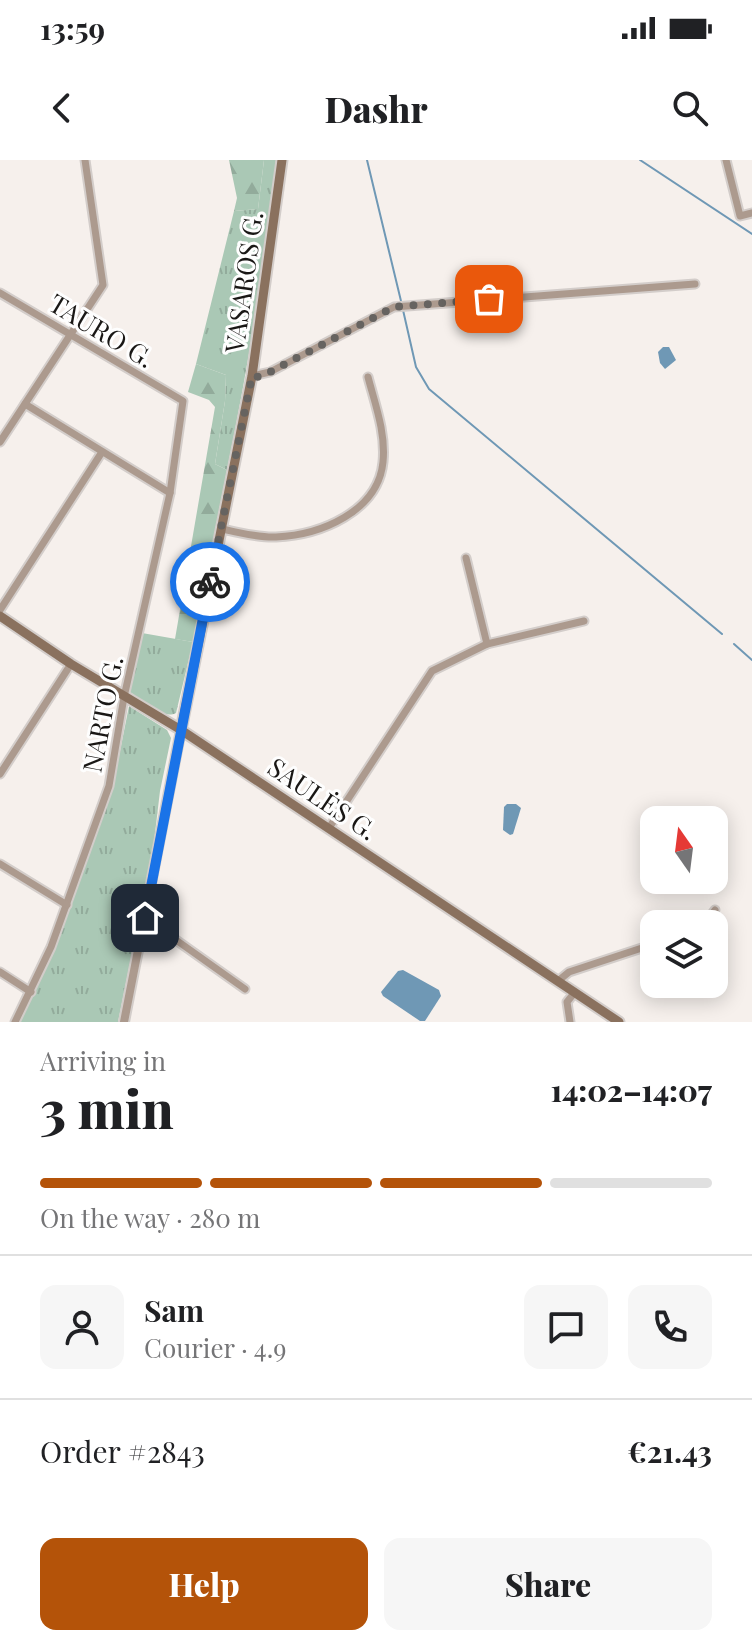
<!DOCTYPE html>
<meta charset="utf-8">
<style>
body{margin:0;font-family:"Playfair Display",serif;background:#f6f6f6;color:#202124;height:100vh;display:flex;flex-direction:column;font-size:30px;white-space:nowrap}
*{box-sizing:border-box;margin:0}
p{font-size:26px;color:#757577}
.icon{flex:none;width:44px;height:44px;fill:none;stroke:currentColor;stroke-width:2;stroke-linecap:round;stroke-linejoin:round}
.map{position:relative;height:862px;overflow:hidden}
.details{display:flex;flex-direction:column;background:#fff;flex:1}
.details>*{flex:none}
.needle{width:52px;rotate:346deg}
.controls{position:absolute;left:640px;top:646px;display:grid;gap:16px}
.controls a{display:grid;place-items:center;width:88px;height:88px;border-radius:16px;background:#fff;box-shadow:0 4px 20px #0003;font-size:40px}
.pin{position:absolute;display:grid;place-items:center;width:68px;height:68px;color:#fff;margin:-34px;border-radius:16px;box-shadow:0 4px 12px #0006}
.courier{position:absolute;display:grid;place-items:center;width:80px;height:80px;margin:-40px;border:6px solid #1a73e8;border-radius:50%;background:#fff;color:#222;box-shadow:0 2px 10px #0007}
.overview em{font-style:normal;font-weight:800}
.overview div{display:flex;flex-direction:column-reverse}
.overview{display:flex;align-items:center;justify-content:space-between;height:136px;padding:0 40px}
h1{font-size:52px;font-weight:800;line-height:60px}
.bar{display:grid;grid-template-columns:repeat(4,1fr);gap:12px 8px;align-content:center;height:96px;padding:0 40px}
.bar i{height:10px;border-radius:6px;background:#e0e0e0}
.bar .on{background:#b45309}
.bar p{grid-column:span 4}
.line{display:flex;align-items:center;gap:20px;padding:0 40px;border-top:2px solid #e0e0e0}
.line div{flex:1}
.round{display:grid;place-items:center;flex:none;width:84px;height:84px;border-radius:16px;background:#f6f6f6}
.button{display:flex;gap:16px;margin-top:auto;padding:16px 40px}
.button a{flex:1;height:92px;border-radius:16px;background:#b45309;color:#fff;font-size:32px;font-weight:800;line-height:92px;text-align:center}
.button a+a{background:#f6f6f6;color:#202124}
.status{display:flex;justify-content:space-between;align-items:center;height:56px;padding:0 40px;background:#fff;direction:ltr}
.status svg{height:22px;fill:currentColor}
header{display:flex;justify-content:space-between;align-items:center;height:104px;padding:0 40px;background:#fff;font-size:36px;font-weight:800}
.map>svg:first-child{display:block}
.grass{fill:url(#grass-tufts)}
.forest{fill:url(#forest-firs)}
.water{fill:#6f98b5}
.lines{fill:none;stroke-linecap:round;stroke-linejoin:round}
.stream{stroke:#6f98b5;stroke-width:2}
.minor-casing{stroke:#d3cdca;stroke-width:11}
.tertiary-casing{stroke:#d3cdca;stroke-width:12}
.secondary-casing{stroke:#d3cdca;stroke-width:13}
.minor{stroke:#ac9a8e;stroke-width:7}
.tertiary{stroke:#ac9a8e;stroke-width:8}
.secondary{stroke:#8a715e;stroke-width:9}
.done{stroke:#666360;stroke-width:8;stroke-dasharray:0 14.4}
.route{stroke:#1a73e8;stroke-width:10}
.labels{text-anchor:middle;dominant-baseline:central;stroke-width:6;stroke-linejoin:round;paint-order:stroke}
.street-label{font-size:26px;fill:#191715;stroke:#fefefe}
</style>
<div class="status"><b>13:59</b><svg viewBox="0 0 49 12"><path d="M0 12V9h3v3zM5 12V6h3v6zM10 12V3h3v9zM15 12V0h3v12zM26 1h20v11H26zM47 4h2v5h-2z"/></svg></div>
<header><svg class="icon" aria-label="back" viewBox="0 0 24 24"><path d="M15 5l-7 7 7 7"/></svg>Dashr<svg class="icon" aria-label="search" viewBox="0 0 24 24"><circle cx="10" cy="10" r="6"/><path d="M15 15l6 6"/></svg></header>
<div class="map">
<svg width="752" height="862" viewBox="0 0 752 862">
<defs>
<pattern id="grass-tufts" width="24" height="20" patternUnits="userSpaceOnUse" patternTransform="scale(2)"><rect width="24" height="20" fill="#aac8b5"/><path d="M3 7l-1-3M5 7V3M7 7l1-3M15 17l-1-3M17 17v-4M19 17l1-3" fill="none" stroke="#92ab9b"/></pattern>
<pattern id="forest-firs" width="22" height="20" patternUnits="userSpaceOnUse" patternTransform="scale(2)"><rect width="22" height="20" fill="#aac8b5"/><path d="M5 1l3.5 6h-7zM16 11l3.5 6h-7z" fill="#92ab9b"/></pattern>
</defs>
<rect width="100%" height="100%" fill="#f6f0ec"/>
<g class="grass">
<path d="M264 0H276C265 104 248 208 227 310L215 304 225 241 226 215 196 204 234 51 258 49Z"/>
<path d="M142 473 193 482 176 553C162 560 143 541 130 532Z"/>
<path d="M129 546 167 570 171 578 160 631 153 690 118 862H18L53 787 112 631Z"/>
</g>
<g class="forest">
<path d="M229 0H264L258 49 234 51 237 38Z"/>
<path d="M196 204 226 215 225 241 215 304 227 310 193 482 175 479 215 247 209 240 188 232Z"/>
</g>
<g class="water">
<path d="M663 187H669L676 200 665 209 660 203 658 192Z"/>
<path d="M516 644 521 648 513 674 510 675 503 670 504 647 507 644Z"/>
<path d="M403 810 439 830 441 836 425 861H420L383 836 381 832 398 811Z"/>
</g>
<g class="lines">
<g class="stream">
<path d="M367 0 401 141"/>
<path d="M640 0 752 74"/>
<path d="M403 150 416 207 429 229 722 474"/>
<path d="M734 484 752 500"/>
</g>
<g class="minor-casing">
<g id="minor">
<path d="M726 0 740 56 752 53"/>
<path d="M0 133 183 241 170 333 124 537 109 626 51 787 15 862"/>
<path d="M252 216 270 212 394 147 695 124"/>
<path d="M25 244 170 333"/>
<path d="M0 282 103 125 85 0"/>
<path d="M221 369C238 372 258 378 276 377 320 375 378 352 383 302 386 273 375 244 368 217"/>
<path d="M466 398 487 484"/>
<path d="M0 450 102 292"/>
<path d="M0 614 71 504"/>
<path d="M329 668 432 511 487 484 584 461"/>
<path d="M0 704 67 745"/>
<path d="M145 758 245 829"/>
<path d="M705 764 715 750"/>
<path d="M0 812 31 832"/>
<path d="M558 821 569 812 654 784"/>
<path d="M570 862 567 842 575 832"/>
</g>
</g>
<g class="tertiary-casing">
<path id="tertiary" d="M124 862 181 570"/>
</g>
<g class="secondary-casing">
<g id="secondary">
<path d="M0 456 71 504 181 570 619 862"/>
<path d="M181 570 252 216 282 0"/>
</g>
</g>
<use href="#minor" class="minor"/>
<use href="#tertiary" class="tertiary"/>
<use href="#secondary" class="secondary"/>
</g>
<g class="lines">
<path class="done" d="M210 422 252 216 257 217 270 212 394 147 489 139"/>
<path class="route" d="M145 758 210 422"/>
</g>
<g class="labels">
<g class="street-label">
<text transform="translate(243 122) rotate(-82)">VASAROS G.</text>
<text transform="translate(102 170) rotate(31)">TAURO G.</text>
<text transform="translate(102 554) rotate(-79)">NARTO G.</text>
<text transform="translate(323 638) rotate(34)">SAULĖS G.</text>
</g>
</g>
</svg>
<div class="controls">
<a><svg class="needle" viewBox="-14 -14 28 28"><path d="M0-13l5 13h-10z" fill="#e53935"/><path d="M0 13l5-13h-10z" fill="#757577"/></svg></a>
<a><svg class="icon" aria-label="layers" viewBox="0 0 24 24"><path d="M12 4l9 5-9 5-9-5zM3 14l9 5 9-5"/></svg></a>
</div>
<div class="pin" style="left:489px;top:139px;background:#ea580c"><svg class="icon" aria-label="bag" viewBox="0 0 24 24"><path d="M5 8h14l-1 12H6zM9 8a3 3 0 0 1 6 0"/></svg></div>
<div class="pin" style="left:145px;top:758px;background:#1f2937"><svg class="icon" aria-label="home" viewBox="0 0 24 24"><path d="M3 11l9-7 9 7M6 9v11h12V9"/></svg></div>
<div class="courier" style="left:210px;top:422px"><svg class="icon" aria-label="bike" viewBox="0 0 24 24"><circle cx="6" cy="16" r="4"/><circle cx="18" cy="16" r="4"/><path d="M6 16l4-8h5l3 8M10 8l3 8H6M13 5h3"/></svg></div>
</div>
<section class="details">
<div class="overview"><div><h1>3 min</h1><p>Arriving in</p></div><em>14:02–14:07</em></div>
<div class="bar"><i class="on"></i><i class="on"></i><i class="on"></i><i></i><p>On the way · 280 m</p></div>
<div class="line" style="height:144px"><a class="round"><svg class="icon" aria-label="person" viewBox="0 0 24 24"><circle cx="12" cy="8" r="4"/><path d="M4 21q1-7 8-7t8 7"/></svg></a><div><b>Sam</b><p>Courier · 4.9</p></div><a class="round"><svg class="icon" aria-label="chat" viewBox="0 0 24 24"><path d="M4 5h16v11H9l-5 4z"/></svg></a><a class="round"><svg class="icon" aria-label="phone" viewBox="0 0 24 24"><path d="M5 4h4l2 5-3 2q2 4 5 5l2-3 5 2v4C11 20 4 13 5 4z"/></svg></a></div>
<div class="line" style="height:104px"><div>Order #2843</div><b>€21.43</b></div>
<div class="button"><a>Help</a><a>Share</a></div>
</section>
